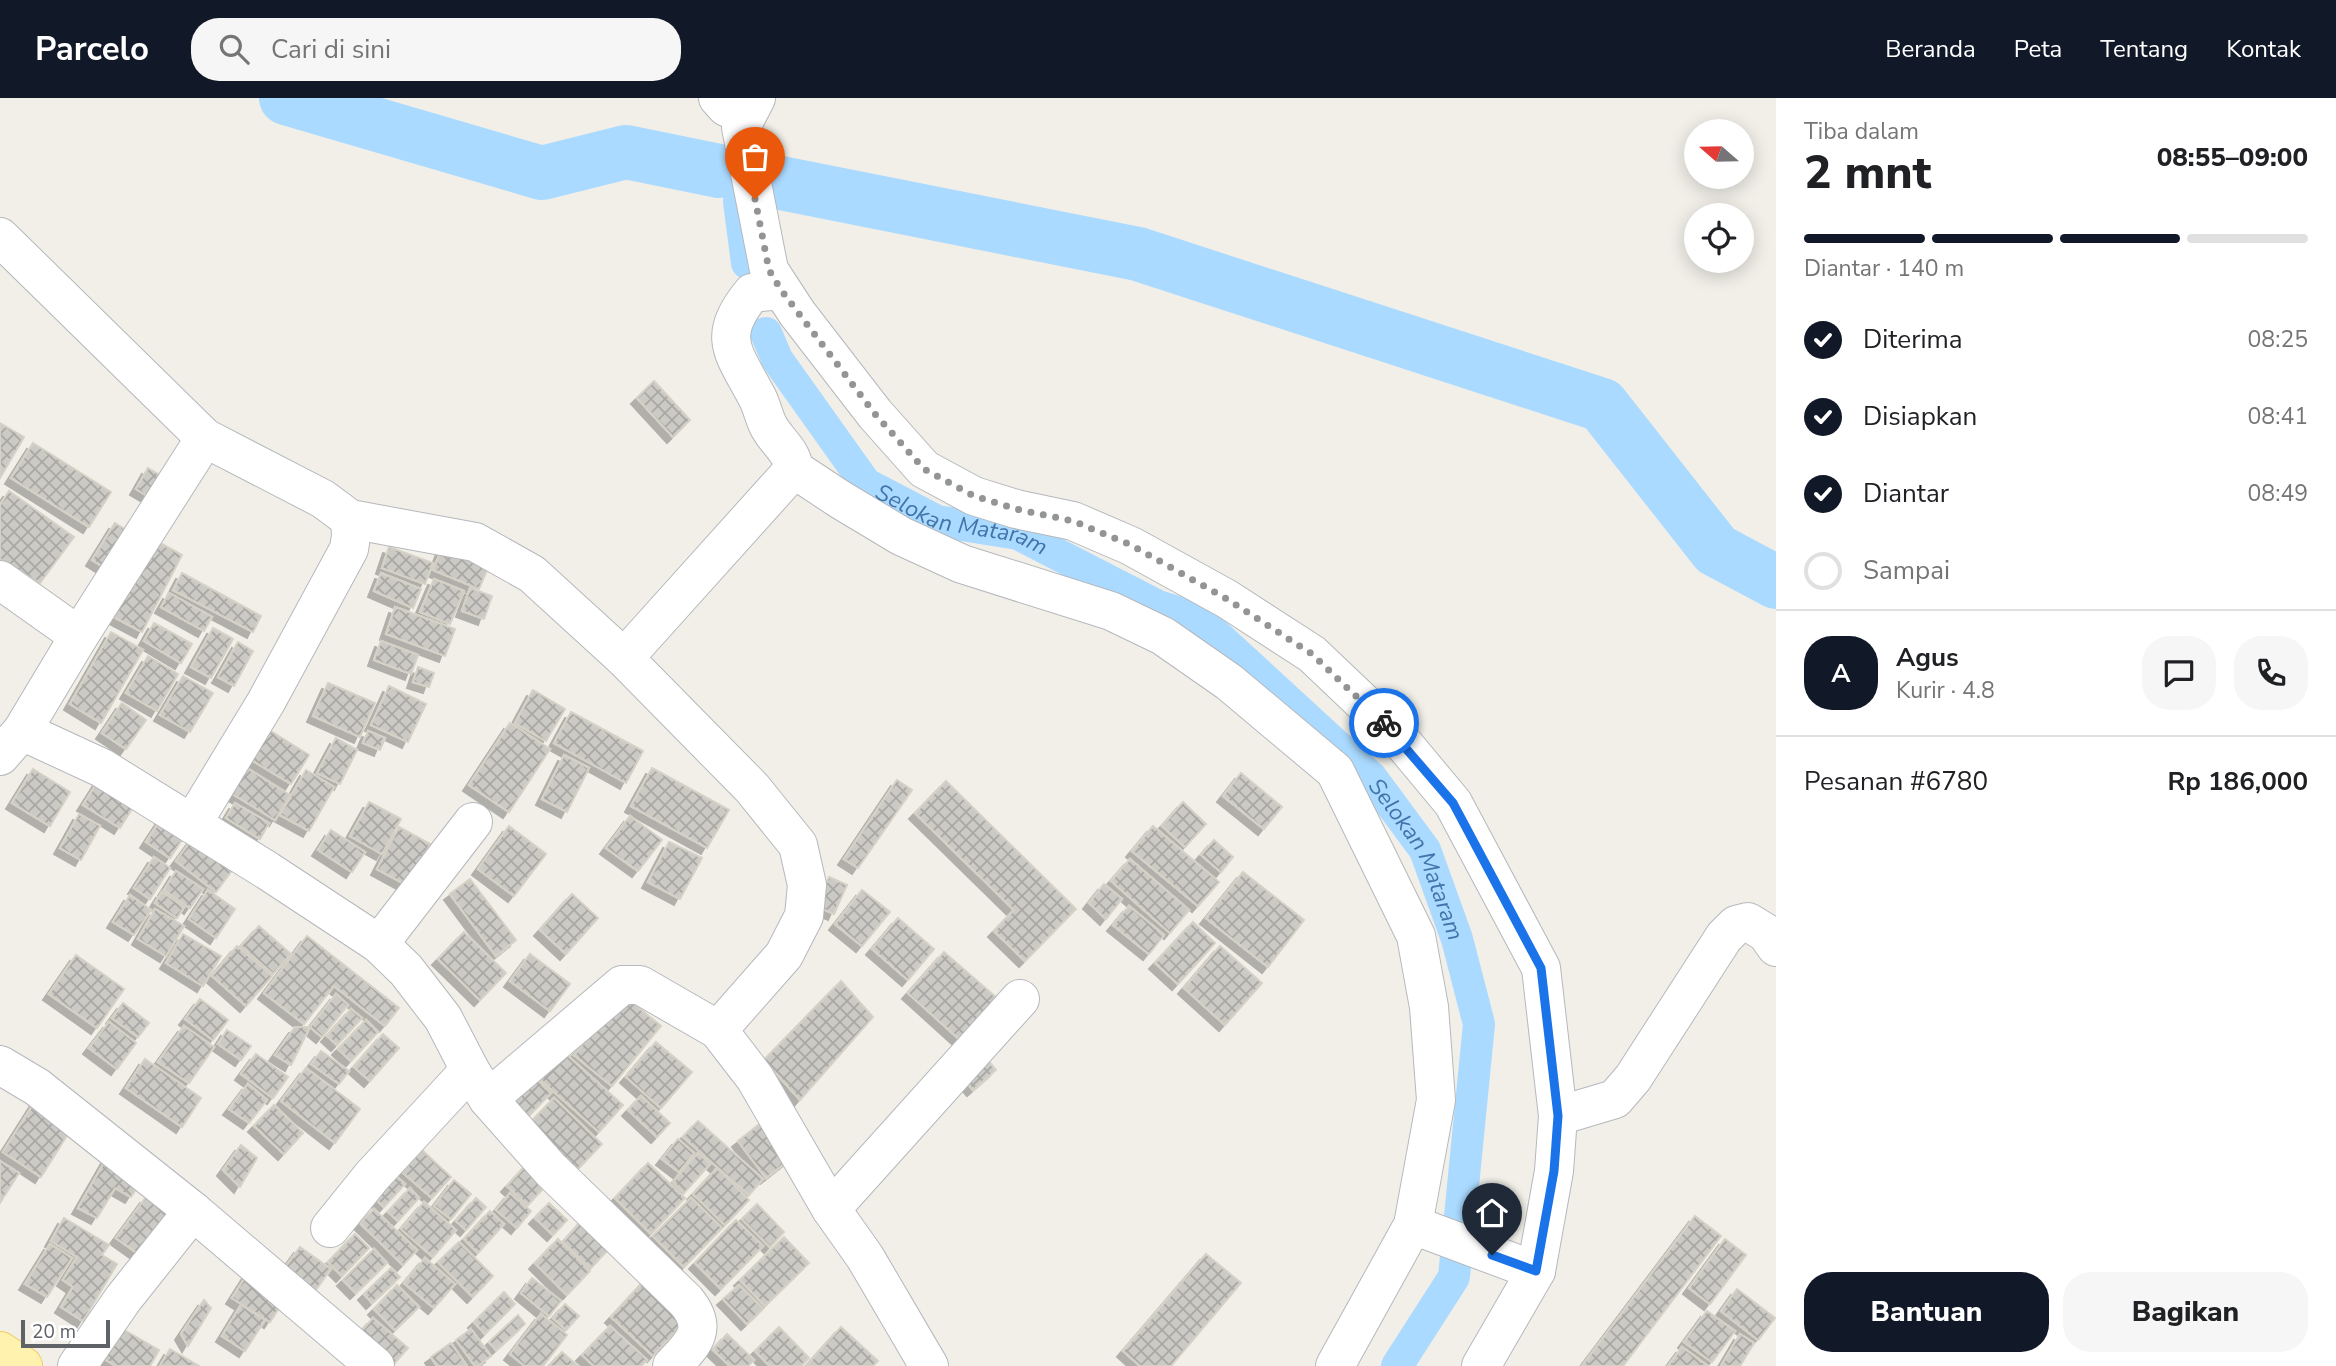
<!DOCTYPE html>
<html lang="id">
<meta charset="utf-8">
<style>
body{margin:0;font-family:"Nunito Sans",sans-serif;background:#f6f6f6;color:#202124;height:100vh;display:flex;flex-direction:column;font-size:26px;white-space:nowrap}
*{box-sizing:border-box;margin:0}
p{font-size:23px;color:#757577}
.icon{flex:none;width:38px;height:38px;fill:none;stroke:currentColor;stroke-width:2;stroke-linecap:round;stroke-linejoin:round}
.map{position:relative;flex:1;overflow:hidden}
.details{display:flex;flex-direction:column;background:#fff;width:560px}
.details>*{flex:none}
.needle{width:46px;rotate:290deg}
.tools{position:absolute;left:1684px;top:21px;display:grid;gap:14px}
.tools a{display:grid;place-items:center;width:70px;height:70px;border-radius:50%;background:#fff;box-shadow:0 4px 18px #0003;font-size:35px}
.scale{position:absolute;left:21px;bottom:18px;width:89px;box-sizing:border-box;padding-left:7px;border:4px solid #5f6368;border-top:0;font-size:19px;line-height:24px;white-space:nowrap;color:#5f6368;-webkit-text-stroke:5px #fff;paint-order:stroke}
.pin{position:absolute;display:grid;place-items:center;width:60px;height:60px;color:#fff;margin:-72px -30px;border-radius:50% 50% 50% 0;rotate:-45deg;box-shadow:0 0 7px #0007}
.pin .icon{rotate:45deg}
.courier{position:absolute;display:grid;place-items:center;width:70px;height:70px;margin:-35px;border:5px solid #1a73e8;border-radius:50%;background:#fff;color:#222;box-shadow:0 2px 9px #0007}
.summary em{font-style:normal;font-weight:800}
.summary div{display:flex;flex-direction:column-reverse}
.summary{display:flex;align-items:center;justify-content:space-between;height:119px;padding:0 28px}
h1{font-size:46px;font-weight:800;line-height:52px}
.bar{display:grid;grid-template-columns:repeat(4,1fr);gap:10px 7px;align-content:center;height:84px;padding:0 28px}
.bar i{height:9px;border-radius:5px;background:#e0e0e0}
.bar .on{background:#111827}
.bar p{grid-column:span 4}
.line{display:flex;align-items:center;gap:18px;padding:0 28px;border-top:2px solid #e0e0e0}
.line div{flex:1}
.round{display:grid;place-items:center;flex:none;width:74px;height:74px;border-radius:28px;background:#f6f6f6}
ol{padding:0 28px;list-style:none}
li{display:flex;align-items:center;gap:21px;height:77px}
li p{margin-inline-start:auto}
li .icon{padding:7px;border-radius:50%;background:#111827;color:#fff;stroke-width:4}
li:last-child{color:#757577}
li i{width:38px;height:38px;border:4px solid #e0e0e0;border-radius:50%}
.cta{display:flex;gap:14px;margin-top:auto;padding:14px 28px}
.cta a{flex:1;height:80px;border-radius:28px;background:#111827;color:#fff;font-size:28px;font-weight:800;line-height:80px;text-align:center}
.cta a+a{background:#f6f6f6;color:#202124}
header{display:flex;align-items:center;gap:42px;box-sizing:border-box;height:98px;padding:0 35px;background:#111827;color:#fff}
header strong{font-size:33px}
nav{display:flex;gap:38px;margin-inline-start:auto;font-size:24px}
.search{width:490px;height:63px;background:#f6f6f6;display:flex;align-items:center;gap:18px;box-sizing:border-box;padding:0 24px;border-radius:28px;color:#757577;font-size:26px}
main{display:flex;flex:1;min-height:0}
.map>svg:first-child{display:block}
.lines{fill:none;stroke-linecap:round;stroke-linejoin:round}
.canal{stroke:#aadaff;stroke-width:32}
.river{stroke:#aadaff;stroke-width:54}
.building{fill:url(#building-cross-hatch);stroke:#d6d1c6;stroke-width:2;filter:url(#shadow)}
.minor-casing{stroke:#b5b8bc;stroke-width:40}
.major-casing{stroke:#f2c960;stroke-width:40}
.minor{stroke:#fff;stroke-width:38}
.major{stroke:#fff2af;stroke-width:38}
.done{stroke:#929495;stroke-width:7;stroke-dasharray:0 12.6}
.route{stroke:#1a73e8;stroke-width:9}
.labels{text-anchor:middle;dominant-baseline:central;stroke-width:5;stroke-linejoin:round;paint-order:stroke}
.water-label{font-size:23px;font-style:italic;fill:#4174aa;stroke:#fff}
</style>
<header>
<strong>Parcelo</strong>
<div class="search"><svg class="icon" aria-label="search" viewBox="0 0 24 24"><circle cx="10" cy="10" r="6"/><path d="M15 15l6 6"/></svg>Cari di sini</div>
<nav><a>Beranda</a><a>Peta</a><a>Tentang</a><a>Kontak</a></nav>
</header>
<main>
<div class="map">
<svg width="1776" height="1268" viewBox="0 0 1776 1268">
<defs>
<pattern id="building-cross-hatch" width="8" height="8" patternUnits="userSpaceOnUse" patternTransform="scale(1.75)"><rect width="8" height="8" fill="#cccac5"/><path d="M0 0l8 8M0 8l8-8" fill="none" stroke="#a9a8a4"/></pattern>
<filter id="shadow"><feDropShadow dx="-6" dy="6" stdDeviation="0" flood-color="#0004"/></filter>
</defs>
<rect width="100%" height="100%" fill="#f1efe8"/>
<g class="lines">
<g class="canal">
<path d="M739 104 747 165"/>
<path id="s1" d="M766 235 777 261 866 386 937 423 1018 436 1158 508 1199 521 1371 679 1425 752 1457 841 1479 926 1454 1179 1397 1268"/>
</g>
<g class="river">
<path d="M286 0 542 75 626 54 719 73"/>
<path d="M751 79 1138 156 1602 307 1716 452 1776 484"/>
</g>
</g>
<g class="building">
<path d="M654 283 690 322 673 339 637 300Z"/>
<path d="M0 325 24 339 0 380Z"/>
<path d="M33 345 111 394 89 429 11 380Z"/>
<path d="M148 370 170 383 158 404 136 391Z"/>
<path d="M9 393 74 439 40 485 0 461V407Z"/>
<path d="M115 425 136 438 113 475 92 462Z"/>
<path d="M149 439 182 457 142 534 108 516Z"/>
<path d="M444 446 490 465 479 491 433 472Z"/>
<path d="M389 449 433 465 425 486 382 470Z"/>
<path d="M182 475 261 518 253 534 173 492Z"/>
<path d="M381 475 421 491 413 510 374 493Z"/>
<path d="M434 481 464 493 450 526 420 514Z"/>
<path d="M470 490 492 498 484 521 462 513Z"/>
<path d="M169 495 212 519 204 533 161 509Z"/>
<path d="M395 509 455 531 445 558 386 536Z"/>
<path d="M154 525 192 546 181 565 144 543Z"/>
<path d="M213 530 233 541 211 580 191 569Z"/>
<path d="M111 534 143 552 101 625 70 606Z"/>
<path d="M381 543 418 557 411 576 374 562Z"/>
<path d="M238 544 253 553 234 588 218 579Z"/>
<path d="M148 558 178 576 157 613 126 595Z"/>
<path d="M418 569 434 575 429 589 413 584Z"/>
<path d="M183 578 213 595 190 634 160 617Z"/>
<path d="M328 585 375 605 360 639 313 618Z"/>
<path d="M389 588 426 606 408 644 371 627Z"/>
<path d="M533 592 565 611 546 643 515 625Z"/>
<path d="M122 605 146 622 126 651 102 635Z"/>
<path d="M571 614 643 653 626 685 554 645Z"/>
<path d="M510 625 550 651 509 714 469 687Z"/>
<path d="M266 630 309 657 291 686 248 660Z"/>
<path d="M368 633 385 640 380 652 363 645Z"/>
<path d="M336 640 357 652 340 686 317 675Z"/>
<path d="M564 657 589 670 567 714 542 701Z"/>
<path d="M239 665 290 697 275 722 223 690Z"/>
<path d="M652 670 729 712 707 750 631 708Z"/>
<path d="M33 671 70 694 50 728 12 705Z"/>
<path d="M306 672 334 689 309 733 280 717Z"/>
<path d="M1241 675 1282 709 1264 731 1223 698Z"/>
<path d="M100 680 137 703 120 730 83 707Z"/>
<path d="M897 682 912 692 858 770 844 761Z"/>
<path d="M946 683 1076 811 1025 863 994 833 1014 812 915 715Z"/>
<path d="M369 704 401 721 382 756 350 738Z"/>
<path d="M1183 704 1206 726 1185 749 1162 728Z"/>
<path d="M235 705 269 725 260 741 226 720Z"/>
<path d="M165 715 189 731 170 760 146 744Z"/>
<path d="M79 716 100 728 81 762 60 750Z"/>
<path d="M630 718 662 742 638 773 606 750Z"/>
<path d="M509 728 546 756 514 798 478 771Z"/>
<path d="M1153 728 1219 784 1198 808 1132 753Z"/>
<path d="M399 729 430 746 408 788 377 771Z"/>
<path d="M199 732 239 763 216 794 176 763Z"/>
<path d="M331 732 365 754 352 774 318 752Z"/>
<path d="M1214 742 1233 759 1221 774 1201 757Z"/>
<path d="M669 744 702 760 680 801 648 784Z"/>
<path d="M154 759 170 770 150 801 134 790Z"/>
<path d="M1130 761 1189 812 1170 835 1111 783Z"/>
<path d="M176 773 203 791 190 810 164 792Z"/>
<path d="M1243 774 1304 822 1268 869 1206 820Z"/>
<path d="M829 779 847 787 834 816 816 808Z"/>
<path d="M470 781 516 842 496 858 450 796Z"/>
<path d="M1104 786 1122 801 1106 821 1089 805Z"/>
<path d="M208 792 235 811 216 840 189 821Z"/>
<path d="M862 792 890 814 862 848 835 826Z"/>
<path d="M162 794 184 809 177 820 155 805Z"/>
<path d="M572 796 598 820 566 856 540 832Z"/>
<path d="M130 797 151 812 134 837 113 824Z"/>
<path d="M1129 808 1164 837 1149 856 1113 827Z"/>
<path d="M155 811 184 828 166 858 138 841Z"/>
<path d="M898 820 934 851 908 882 872 851Z"/>
<path d="M1193 824 1215 845 1178 886 1155 865Z"/>
<path d="M259 828 291 856 273 876 241 848Z"/>
<path d="M464 834 506 875 480 902 438 861Z"/>
<path d="M183 836 221 858 203 888 166 865Z"/>
<path d="M307 838 399 910 385 928 334 888 304 926 264 895Z"/>
<path d="M237 848 272 878 246 908 212 878Z"/>
<path d="M1220 848 1262 885 1225 927 1184 890Z"/>
<path d="M944 854 997 900 960 942 908 895Z"/>
<path d="M530 856 570 886 550 913 510 883Z"/>
<path d="M76 857 124 891 97 930 49 896Z"/>
<path d="M841 883 873 919 800 1002 764 962Z"/>
<path d="M336 896 348 907 322 939 310 929Z"/>
<path d="M623 897 661 928 612 988 574 957Z"/>
<path d="M200 901 228 922 213 942 185 921Z"/>
<path d="M123 905 149 925 138 939 112 920Z"/>
<path d="M351 911 362 920 337 947 327 938Z"/>
<path d="M366 922 378 934 351 963 338 951Z"/>
<path d="M109 924 136 945 117 971 89 950Z"/>
<path d="M184 928 214 949 189 985 158 964Z"/>
<path d="M295 929H310L291 967 275 957Z"/>
<path d="M227 932 251 948 241 962 218 946Z"/>
<path d="M383 936 399 950 370 983 354 969Z"/>
<path d="M656 944 692 974 661 1010 626 979Z"/>
<path d="M558 949 623 1007 599 1034 534 976Z"/>
<path d="M321 953 349 973 339 986 311 966Z"/>
<path d="M982 955 996 972 973 992 959 976Z"/>
<path d="M256 956 288 979 273 1000 241 976Z"/>
<path d="M145 961 201 1000 182 1029 126 990Z"/>
<path d="M306 970 360 1011 335 1045 281 1003Z"/>
<path d="M535 979 551 995 525 1022 509 1006Z"/>
<path d="M248 986 267 1002 249 1025 229 1011Z"/>
<path d="M641 998 670 1025 657 1039 628 1012Z"/>
<path d="M38 999 76 1023 41 1079 3 1054Z"/>
<path d="M554 1000 602 1046 573 1076 526 1029Z"/>
<path d="M274 1007 303 1035 284 1056 254 1028Z"/>
<path d="M698 1023 763 1081 749 1097 683 1039Z"/>
<path d="M762 1024 790 1061 766 1080 738 1043Z"/>
<path d="M678 1041 694 1055 679 1074 662 1061Z"/>
<path d="M241 1047 257 1060 240 1089 223 1072Z"/>
<path d="M422 1052 451 1079 432 1100 402 1074Z"/>
<path d="M698 1055 710 1066 684 1095 673 1084Z"/>
<path d="M109 1056 145 1077 131 1099 115 1090 97 1120 78 1110Z"/>
<path d="M0 1063 19 1075 0 1105Z"/>
<path d="M530 1063 551 1082 528 1107 507 1088Z"/>
<path d="M648 1065 685 1100 651 1136 615 1100Z"/>
<path d="M387 1069 405 1086 384 1109 367 1093Z"/>
<path d="M717 1070 749 1102 725 1127 693 1096Z"/>
<path d="M454 1082 471 1096 451 1121 434 1108Z"/>
<path d="M410 1090 419 1100 398 1123 388 1114Z"/>
<path d="M510 1095 531 1113 517 1130 496 1112Z"/>
<path d="M146 1099 173 1117 143 1159 116 1140Z"/>
<path d="M476 1100 486 1109 466 1132 456 1123Z"/>
<path d="M691 1100 722 1130 684 1169 653 1138Z"/>
<path d="M424 1104 456 1132 433 1159 401 1131Z"/>
<path d="M549 1105 567 1122 553 1137 535 1120Z"/>
<path d="M757 1106 784 1134 770 1149 742 1121Z"/>
<path d="M374 1111 417 1152 403 1167 360 1125Z"/>
<path d="M490 1113 504 1126 478 1155 464 1141Z"/>
<path d="M590 1114 619 1140 591 1170 563 1144Z"/>
<path d="M1695 1118 1721 1138 1623 1268H1582Z"/>
<path d="M64 1120 109 1147 102 1157 117 1166 83 1223 61 1209 73 1189 63 1182 77 1159 51 1143Z"/>
<path d="M736 1122 763 1148 721 1191 695 1165Z"/>
<path d="M355 1136 369 1150 342 1178 328 1164Z"/>
<path d="M784 1139 809 1165 765 1208 740 1182Z"/>
<path d="M558 1141 590 1173 567 1197 535 1165Z"/>
<path d="M1725 1141 1746 1157 1710 1206 1689 1190Z"/>
<path d="M459 1144 493 1178 473 1199 438 1164Z"/>
<path d="M50 1146 72 1160 47 1199 25 1186Z"/>
<path d="M300 1149 331 1171 315 1193 284 1171Z"/>
<path d="M374 1151 387 1165 356 1195 343 1182Z"/>
<path d="M1206 1156 1241 1185 1171 1268H1140L1123 1253Z"/>
<path d="M425 1160 455 1186 434 1210 404 1185Z"/>
<path d="M391 1170 400 1179 372 1205 364 1196Z"/>
<path d="M248 1175 286 1199 270 1224 232 1200Z"/>
<path d="M532 1180 561 1203 549 1218 521 1195Z"/>
<path d="M646 1181 688 1220 653 1258 611 1219Z"/>
<path d="M397 1187 419 1209 395 1232 374 1211Z"/>
<path d="M739 1187 763 1211 747 1226 723 1201Z"/>
<path d="M1737 1191 1775 1220 1758 1242 1721 1213Z"/>
<path d="M504 1194 515 1206 485 1236 474 1224Z"/>
<path d="M204 1202 211 1210 188 1248 181 1236Z"/>
<path d="M565 1206 579 1218 566 1232 553 1220Z"/>
<path d="M241 1207 265 1222 245 1253 222 1238Z"/>
<path d="M1707 1213 1735 1233 1712 1264 1684 1244Z"/>
<path d="M541 1216 567 1237 543 1268H525L510 1256Z"/>
<path d="M518 1217 525 1226 496 1252 489 1244Z"/>
<path d="M373 1220 408 1250 393 1267 358 1237Z"/>
<path d="M610 1228 647 1262 641 1268H594L582 1257Z"/>
<path d="M119 1229 159 1252 150 1268H116L101 1259Z"/>
<path d="M779 1229 809 1260 801 1268H770L755 1253Z"/>
<path d="M841 1229 878 1263 873 1268H806Z"/>
<path d="M471 1231 491 1258 478 1268H475L456 1242Z"/>
<path d="M727 1236 754 1262 748 1268H730L713 1252Z"/>
<path d="M1740 1236 1754 1245 1740 1268H1721Z"/>
<path d="M451 1245 467 1268H437L431 1259Z"/>
<path d="M1682 1249 1708 1268H1668Z"/>
<path d="M170 1251 199 1268H160Z"/>
<path d="M562 1254 578 1268H549Z"/>
</g>
<g class="lines">
<g class="minor-casing">
<g id="minor">
<path d="M718 0 726 9 745 17"/>
<path d="M756 0 741 29 769 172 797 215 875 316 924 371 974 398 1016 411 1073 423 1131 448 1227 501 1312 556 1393 633 1453 705 1541 870 1558 1018 1554 1073 1536 1173 1481 1268"/>
<path d="M0 139 205 340 323 401 350 421 475 444 532 476 624 560 752 690 798 747 807 787 804 818 784 857 718 932"/>
<path d="M781 192 752 195C715 239 734 255 757 299 762 308 764 320 769 329 778 345 792 353 794 371L841 402 901 438 962 466 1111 513 1163 538 1229 584 1335 673 1416 838 1429 909 1436 1002 1413 1127 1335 1268"/>
<path d="M0 482 79 538"/>
<path d="M624 560 794 371"/>
<path d="M22 633 79 538 205 340"/>
<path d="M0 658 22 633 102 670 268 773 379 846 406 872 443 920 470 972 488 1001 551 1072 686 1203C709 1231 694 1245 672 1268"/>
<path d="M192 726 266 604 349 451 351 438 350 421"/>
<path d="M379 846 473 724"/>
<path d="M0 967 37 989 193 1113 375 1268"/>
<path d="M488 1001 622 887H640L718 932 755 980 831 1111 865 1159 929 1268"/>
<path d="M1558 1018 1615 1001 1633 980 1724 839 1736 827 1748 824 1766 835 1776 849"/>
<path d="M831 1111 1020 901"/>
<path d="M1413 1127 1536 1173"/>
<path d="M330 1130 372 1078 470 972"/>
<path d="M77 1268 123 1201 193 1113"/>
</g>
</g>
<g class="major-casing">
<path id="major" d="M0 1253 23 1268"/>
</g>
<use href="#minor" class="minor"/>
<use href="#major" class="major"/>
</g>
<g class="lines">
<path class="done" d="M755 101 769 172 781 192 875 316 924 371 974 398 1016 411 1073 423 1131 447 1227 501 1312 556 1384 625"/>
<path class="route" d="M1384 625 1453 705 1541 870 1558 1018 1554 1073 1536 1173 1492 1157"/>
</g>
<g class="labels">
<g class="water-label">
<text stroke="none"><textPath href="#s1" startOffset="285">Selokan Mataram</textPath></text>
<text stroke="none"><textPath href="#s1" startOffset="873">Selokan Mataram</textPath></text>
</g>
</g>
</svg>
<div class="tools">
<a><svg class="needle" viewBox="-14 -14 28 28"><path d="M0-13l5 13h-10z" fill="#e53935"/><path d="M0 13l5-13h-10z" fill="#757577"/></svg></a>
<a><svg class="icon" aria-label="locate" viewBox="0 0 24 24"><circle cx="12" cy="12" r="6"/><path d="M12 2v4M12 18v4M2 12h4M18 12h4"/></svg></a>
</div>
<div class="scale">20 m</div>
<div class="pin" style="left:755px;top:101px;background:#ea580c"><svg class="icon" aria-label="bag" viewBox="0 0 24 24"><path d="M5 8h14l-1 12H6zM9 8a3 3 0 0 1 6 0"/></svg></div>
<div class="pin" style="left:1492px;top:1157px;background:#1f2937"><svg class="icon" aria-label="home" viewBox="0 0 24 24"><path d="M3 11l9-7 9 7M6 9v11h12V9"/></svg></div>
<div class="courier" style="left:1384px;top:625px"><svg class="icon" aria-label="bike" viewBox="0 0 24 24"><circle cx="6" cy="16" r="4"/><circle cx="18" cy="16" r="4"/><path d="M6 16l4-8h5l3 8M10 8l3 8H6M13 5h3"/></svg></div>
</div>
<section class="details">
<div class="summary"><div><h1>2 mnt</h1><p>Tiba dalam</p></div><em>08:55–09:00</em></div>
<div class="bar"><i class="on"></i><i class="on"></i><i class="on"></i><i></i><p>Diantar · 140 m</p></div>
<ol>
<li><svg class="icon" aria-label="check" viewBox="0 0 24 24"><path d="M5 12l5 5 9-10"/></svg>Diterima<p>08:25</p></li>
<li><svg class="icon" aria-label="check" viewBox="0 0 24 24"><path d="M5 12l5 5 9-10"/></svg>Disiapkan<p>08:41</p></li>
<li><svg class="icon" aria-label="check" viewBox="0 0 24 24"><path d="M5 12l5 5 9-10"/></svg>Diantar<p>08:49</p></li>
<li><i></i>Sampai</li>
</ol>
<div class="line" style="height:126px"><b class="round" style="background:#111827;color:#fff">A</b><div><b>Agus</b><p>Kurir · 4.8</p></div><a class="round"><svg class="icon" aria-label="chat" viewBox="0 0 24 24"><path d="M4 5h16v11H9l-5 4z"/></svg></a><a class="round"><svg class="icon" aria-label="phone" viewBox="0 0 24 24"><path d="M5 4h4l2 5-3 2q2 4 5 5l2-3 5 2v4C11 20 4 13 5 4z"/></svg></a></div>
<div class="line" style="height:91px"><div>Pesanan #6780</div><b>Rp 186,000</b></div>
<div class="cta"><a>Bantuan</a><a>Bagikan</a></div>
</section>
</main>
